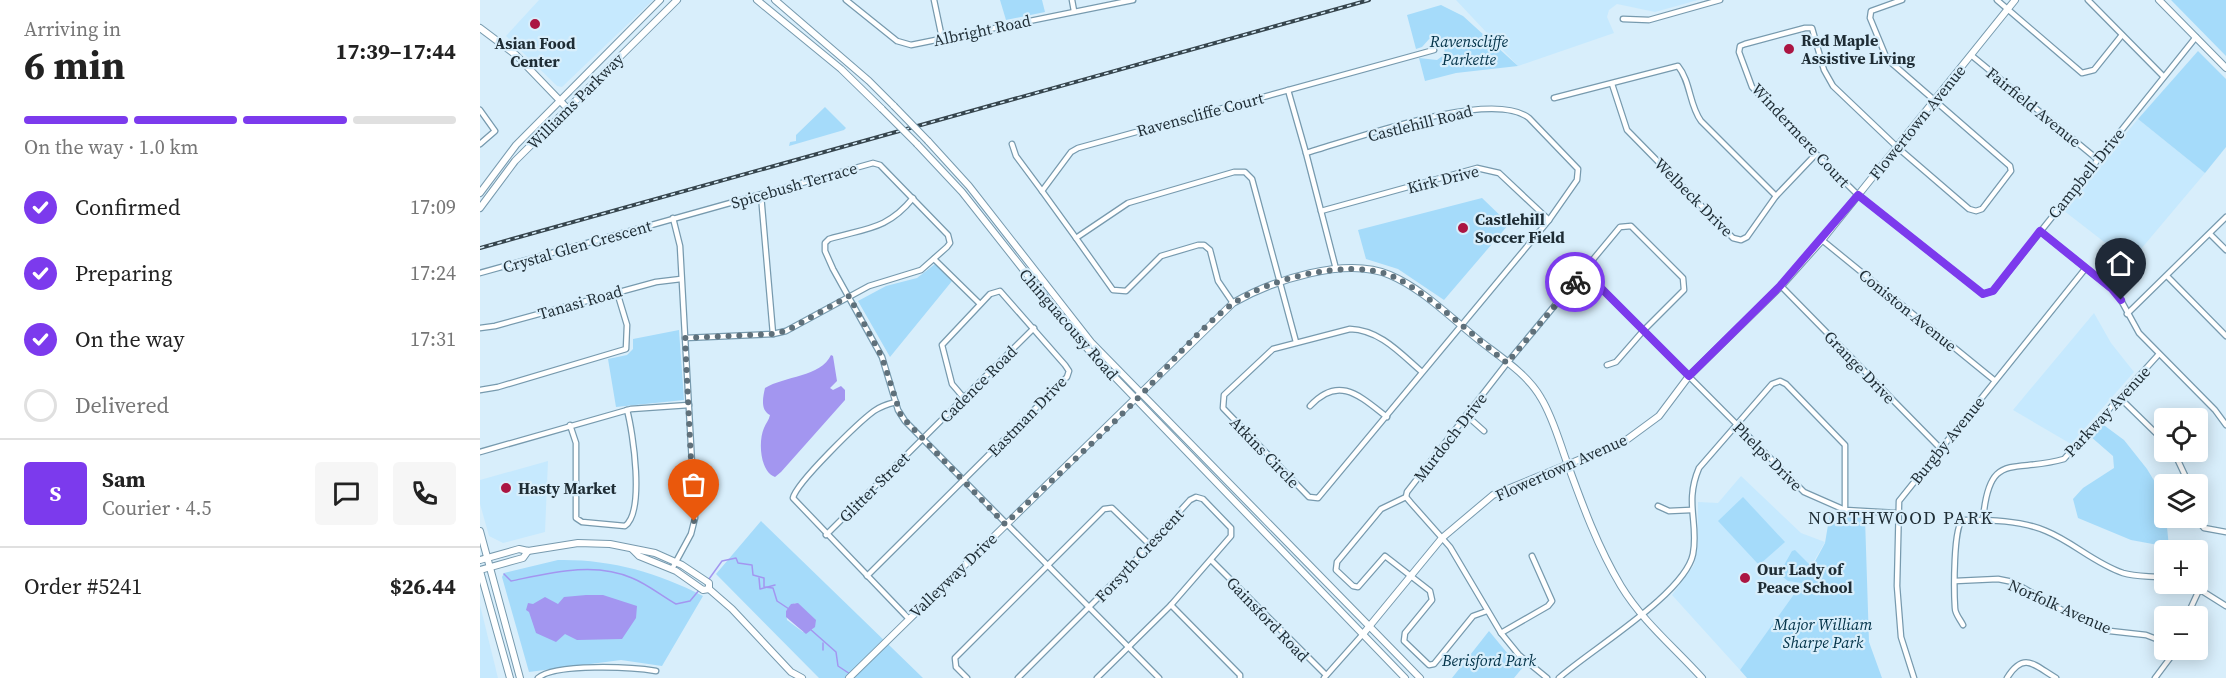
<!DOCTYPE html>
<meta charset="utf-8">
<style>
body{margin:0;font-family:"Source Serif 4",serif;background:#f6f6f6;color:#222;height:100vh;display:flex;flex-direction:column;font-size:22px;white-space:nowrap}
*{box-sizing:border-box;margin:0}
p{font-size:20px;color:#767676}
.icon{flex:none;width:33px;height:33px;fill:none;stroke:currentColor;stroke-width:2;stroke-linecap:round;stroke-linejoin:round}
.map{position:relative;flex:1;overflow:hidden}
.drawer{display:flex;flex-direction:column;background:#fff;width:480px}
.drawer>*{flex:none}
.tools{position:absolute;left:1674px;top:408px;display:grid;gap:12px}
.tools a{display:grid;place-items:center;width:54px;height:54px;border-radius:6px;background:#fff;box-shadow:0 3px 15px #0003;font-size:30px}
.pin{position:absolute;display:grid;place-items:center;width:51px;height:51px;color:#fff;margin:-62px -26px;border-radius:50% 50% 50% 0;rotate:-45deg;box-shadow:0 0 6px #0007}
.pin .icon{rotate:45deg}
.courier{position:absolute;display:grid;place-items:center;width:60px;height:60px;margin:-30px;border:4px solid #7c3aed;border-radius:50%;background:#fff;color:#222;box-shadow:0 2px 8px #0007}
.summary em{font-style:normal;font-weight:700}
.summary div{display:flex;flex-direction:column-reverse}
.summary{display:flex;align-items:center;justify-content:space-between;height:102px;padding:0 24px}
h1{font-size:39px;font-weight:700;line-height:45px}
.bar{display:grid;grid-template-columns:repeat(4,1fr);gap:9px 6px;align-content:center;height:72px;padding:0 24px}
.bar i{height:8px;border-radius:4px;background:#e0e0e0}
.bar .current{background:#7c3aed}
.bar p{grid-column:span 4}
.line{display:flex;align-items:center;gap:15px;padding:0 24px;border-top:2px solid #e0e0e0}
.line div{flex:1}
.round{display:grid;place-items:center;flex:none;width:63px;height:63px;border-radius:6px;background:#f6f6f6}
ol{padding:0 24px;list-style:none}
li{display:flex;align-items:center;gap:18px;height:66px}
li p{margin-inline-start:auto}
li .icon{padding:6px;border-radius:50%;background:#7c3aed;color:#fff;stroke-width:4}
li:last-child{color:#767676}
li i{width:33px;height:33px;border:3px solid #e0e0e0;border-radius:50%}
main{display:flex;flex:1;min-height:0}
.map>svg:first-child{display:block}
.built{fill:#c6e9fe}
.green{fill:#a5dbfa;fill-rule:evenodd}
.water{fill:#a396f0}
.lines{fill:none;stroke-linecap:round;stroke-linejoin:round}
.stream{stroke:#a396f0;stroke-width:1.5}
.street-casing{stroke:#779aae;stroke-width:7}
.secondary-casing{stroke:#779aae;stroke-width:8}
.street{stroke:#fff;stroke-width:4.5}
.secondary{stroke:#fff;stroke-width:6}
.rail-casing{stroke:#36454d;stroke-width:4}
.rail{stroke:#d8eefb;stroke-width:1.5;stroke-dasharray:4.5;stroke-linecap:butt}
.secondary-bridge-casing{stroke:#779aae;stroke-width:8;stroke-linecap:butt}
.secondary-bridge{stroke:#fff;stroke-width:6}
.done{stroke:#5f707a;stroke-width:6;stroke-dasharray:0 10.8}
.route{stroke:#7c3aed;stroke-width:8}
.poi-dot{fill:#ab1542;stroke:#d8eefb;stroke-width:2}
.labels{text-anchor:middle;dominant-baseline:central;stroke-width:4.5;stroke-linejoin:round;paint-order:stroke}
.street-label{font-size:16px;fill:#1e2c34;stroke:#d8eefb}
.poi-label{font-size:16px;font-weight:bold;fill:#1e2c34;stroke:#d8eefb;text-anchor:start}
.park-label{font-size:16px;font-style:italic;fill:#003147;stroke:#d8eefb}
.neighbourhood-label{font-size:18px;letter-spacing:1.5px;fill:#1e2c34;stroke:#d8eefb}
</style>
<main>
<section class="drawer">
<div class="summary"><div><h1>6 min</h1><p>Arriving in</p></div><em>17:39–17:44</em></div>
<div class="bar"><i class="current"></i><i class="current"></i><i class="current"></i><i></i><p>On the way · 1.0 km</p></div>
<ol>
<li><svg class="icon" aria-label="check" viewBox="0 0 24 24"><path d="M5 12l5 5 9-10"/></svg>Confirmed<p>17:09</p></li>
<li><svg class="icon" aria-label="check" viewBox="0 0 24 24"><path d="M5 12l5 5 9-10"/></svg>Preparing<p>17:24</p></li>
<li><svg class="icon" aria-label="check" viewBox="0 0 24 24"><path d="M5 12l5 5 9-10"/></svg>On the way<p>17:31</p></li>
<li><i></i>Delivered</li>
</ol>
<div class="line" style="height:108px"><b class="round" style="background:#7c3aed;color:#fff">S</b><div><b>Sam</b><p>Courier · 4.5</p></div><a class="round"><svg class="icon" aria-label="chat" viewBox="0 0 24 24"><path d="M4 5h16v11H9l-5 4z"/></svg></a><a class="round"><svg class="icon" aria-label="phone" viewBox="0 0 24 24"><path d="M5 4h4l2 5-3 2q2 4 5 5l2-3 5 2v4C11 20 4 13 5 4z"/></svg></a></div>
<div class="line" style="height:78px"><div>Order #5241</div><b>$26.44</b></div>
</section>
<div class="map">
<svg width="1746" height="678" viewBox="0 0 1746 678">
<rect width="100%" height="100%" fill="#d8eefb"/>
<g class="built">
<path d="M59 0H173L82 87 77 86 26 36Z"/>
<path d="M976 0H1218L1175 12 1137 4 1129 10 1127 17 1134 33 1038 66Z"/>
<path d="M1658 119 1725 173 1650 262 1583 210Z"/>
<path d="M1614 313 1631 343 1654 372 1591 444 1533 410Z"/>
<path d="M68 461 65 532 23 543 9 536 0 504V480Z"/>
<path d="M1261 476 1321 533 1345 542 1311 601 1260 670 1192 595 1214 565 1218 545V502L1238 503Z"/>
<path d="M0 605 18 678H0Z"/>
</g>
<g class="green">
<path d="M520 0H562L565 12 526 20Z"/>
<path d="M1691 0H1746V56Z"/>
<path d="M961 5 983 16 1038 66 976 73 945 81 939 58 957 60 964 55 965 46 962 41 950 38 942 47 936 49 927 15Z"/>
<path d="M1718 51 1746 79V147L1725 173 1658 119Z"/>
<path d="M345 107 366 128 364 130 309 146 310 142 316 141V135Z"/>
<path d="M1002 198 1029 224 964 300 918 269 886 259 878 230Z"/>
<path d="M455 264 472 281 410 357 378 301 406 286 437 278Z"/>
<path d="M199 330 204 400 136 407 128 359 147 355 153 349V339Z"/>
<path d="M1621 423 1644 440 1667 469 1684 497 1689 547 1651 540 1598 518 1593 499 1603 488 1634 468 1633 456 1610 436Z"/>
<path d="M1263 497 1305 542 1279 565 1238 521Z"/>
<path d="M1350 513 1385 518 1389 642 1402 678H1267L1260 670 1322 583 1308 581 1299 574 1312 551 1315 550 1332 567 1345 543Z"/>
<path d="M281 521 443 678H339L236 574ZM315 603 334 620 333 629 323 632 307 620 306 611Z"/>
<path d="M78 560C129 559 177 572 223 596L182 666 141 660 49 672 22 577 24 573Z"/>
<path d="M1009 631 1028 654 1043 667 1034 678H972Z"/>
</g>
<g class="water">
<path d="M351 355 353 356 357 381 350 388 353 390 361 386 365 390V400L301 472 295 477C280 472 278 441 284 428 286 423 289 420 290 415 280 410 283 397 285 388 304 376 341 377 351 355Z"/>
<path d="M106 595H123L157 606 156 618 142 639 97 640 85 634 76 642 56 633 49 612 46 610 48 603 53 604 65 597 78 604 84 597Z"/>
<path d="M318 603 336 620 335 627 326 634 306 617V611L311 604Z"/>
</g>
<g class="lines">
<g class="stream">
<path d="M24 574 31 581C70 573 114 561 152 578 167 584 182 596 196 604L210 601 220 589"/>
<path d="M279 578 280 589 295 585"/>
<path d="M229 579 242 561 256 558 258 563 272 565 273 575 284 578V587L293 588 297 601 309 609"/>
<path d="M330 629 356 652 358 666 370 674"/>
<path d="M343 650V643"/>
</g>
<g class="street-casing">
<g id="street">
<path d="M366 0 417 41 431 45 653 0"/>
<path d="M454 0 462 38"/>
<path d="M592 0 594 11"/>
<path d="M1422 0 1391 11 1390 18 1407 59 1530 166 1531 171 1502 209 1496 211 1489 209 1417 147 1353 86 1344 70 1332 28H1325L1265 44 1260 46 1259 52 1272 87 1336 154 1378 195 1503 294 1513 291 1716 37"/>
<path d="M1517 0 1602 73 1614 70 1642 35"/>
<path d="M1608 0 1683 76"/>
<path d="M1143 19 1169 20 1240 0"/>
<path d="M1491 55 1617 159"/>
<path d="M1132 84 1147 130 1253 238 1261 240 1267 237 1296 196 1336 154"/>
<path d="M808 90 826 153"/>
<path d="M1074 98 1198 66C1211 82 1209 105 1221 121L1296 196"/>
<path d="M0 110 15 131 0 144"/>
<path d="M532 144 536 156 562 191"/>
<path d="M281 195 293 334"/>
<path d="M433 198C407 230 386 228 349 239L345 243V251L353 269 402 357 418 410 425 421 679 678"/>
<path d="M841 211 997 168 1019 173 1069 220"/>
<path d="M1560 231 1637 293 1659 333 1735 410 1746 425"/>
<path d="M1730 234 1746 250"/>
<path d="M596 238 562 191 591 152 598 148 954 50"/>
<path d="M1342 240 1514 380"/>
<path d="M454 259 500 304"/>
<path d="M856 269 826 153C872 140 1011 88 1049 118L1098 169 1097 180 1069 220 838 498 829 497 743 408 744 395 793 349 870 329C900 330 920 353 942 372"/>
<path d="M1104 271 1324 492 1365 510 1417 513"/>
<path d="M0 273 393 163 400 165 468 235 470 243 467 247 441 270 389 286 306 331 293 334 205 338"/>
<path d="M1687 276 1746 336"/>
<path d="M1301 286 1460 448"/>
<path d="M753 303 738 281 730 250 724 245H718L681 256 646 291 633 290 596 238 648 203 754 172H765L772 179 816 342"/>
<path d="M1647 314 1746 217"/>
<path d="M0 328 15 326 176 282 201 279"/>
<path d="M0 390 18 387 146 349 147 325 137 292"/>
<path d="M1640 398 1684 441"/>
<path d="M416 402C408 404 401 406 394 411 379 422 316 483 313 498L429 619"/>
<path d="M830 406C859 374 881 397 907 417"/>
<path d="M986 415 1004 431"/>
<path d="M90 425 96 443V518L102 522 145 526C165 512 153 432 147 410"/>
<path d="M0 452 151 409 209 405"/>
<path d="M1694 452 1709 484"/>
<path d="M926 497 901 509 857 562 856 570 873 586 878 587 905 556 950 591 952 600 925 633 924 641 949 665 954 664 993 616 1007 611"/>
<path d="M1178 506 1189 511 1211 510"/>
<path d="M1716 518 1724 528 1746 532"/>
<path d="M1503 520C1509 449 1533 474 1584 459L1679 354"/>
<path d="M346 535 554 328"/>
<path d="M731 560 846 675"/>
<path d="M192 569 211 534 215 518 200 246 193 218"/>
<path d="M387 576 587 377 589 371 585 365 520 291 510 294 462 345 472 384 484 398"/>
<path d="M1475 581 1518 579 1533 582 1582 610 1630 631 1666 635 1684 642"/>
<path d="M1711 584 1746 606"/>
<path d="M691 605 760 675V678"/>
<path d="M1707 616 1720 588"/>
<path d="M1483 625C1480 619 1475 614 1475 608 1474 593 1473 525 1483 520 1510 520 1540 520 1566 531 1593 542 1614 563 1643 573 1656 577 1671 576 1684 578"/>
<path d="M1021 633 1068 606 1072 601 1052 556"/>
<path d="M58 678C75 663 152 667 176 671"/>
<path d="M487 678 476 667 475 658 624 509 632 508 670 545"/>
<path d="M538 678 650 566 710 500 716 497 723 499 751 528V536L691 605 617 678"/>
<path d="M844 678 883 634"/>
<path d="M1067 678 1039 655 1021 633 970 547 931 503 926 497 927 492 1027 363 1140 227 1151 226 1203 278 1204 290 1163 331 1136 362 1127 365"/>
<path d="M1079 678C1110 650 1205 594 1213 554 1219 523 1204 503 1219 468L1292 384 1300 381 1306 384 1365 445V510"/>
<path d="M1434 678 1421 637 1417 586 1419 501 1605 269"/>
<path d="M1527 678C1544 651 1554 665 1576 678"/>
<path d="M1675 678 1696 650"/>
</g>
</g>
<g class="secondary-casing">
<g id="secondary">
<path d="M277 0 361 69 402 109"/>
<path d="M295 0 389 81 414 106"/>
<path d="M1679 0 1746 68"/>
<path d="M0 28 36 55 87 108"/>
<path d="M448 141 489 186 611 342 940 678"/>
<path d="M437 144 482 192 598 339 925 678"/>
<path d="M0 193 36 145 180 0"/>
<path d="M0 208 35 161 197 0"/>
<path d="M0 531 40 678"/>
<path d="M153 550 159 556 196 571 223 590 229 589"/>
<path d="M0 560 39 549 48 551 98 543 130 544 175 553 202 565 229 583V589L252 609 311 672 322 678"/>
<path d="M0 570 43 558 48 551"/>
<path d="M0 571 30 678"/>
<path d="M883 634 962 538 1013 495 1145 441 1179 416 1209 376 1301 286 1342 240 1535 0"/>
<path d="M369 678 753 303C793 280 866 256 910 275 941 288 969 316 995 337 1017 355 1047 373 1061 398 1072 416 1078 437 1085 457 1101 501 1117 546 1141 586 1163 622 1194 647 1222 678"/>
</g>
</g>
<use href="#street" class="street"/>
<use href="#secondary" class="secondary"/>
<g class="rail-casing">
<path id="rail" d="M0 248 889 0"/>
</g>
<use href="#rail" class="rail"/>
<g class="secondary-bridge-casing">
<g id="secondary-bridge">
<path d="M414 106 448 141"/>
<path d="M402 109 437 144"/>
</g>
</g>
<use href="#secondary-bridge" class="secondary-bridge"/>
</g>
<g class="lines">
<path class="done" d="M214 521 205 338 293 334 306 331 369 296 402 357 421 416 525 524C570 482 617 440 660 396 690 365 719 328 754 303 790 278 865 260 907 274 939 285 998 340 1027 363L1095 282"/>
<path class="route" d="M1095 282 1104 271 1209 376 1300 286 1378 195 1503 294 1513 291 1560 231 1632 289 1641 300"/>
</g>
<g class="poi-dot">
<circle cx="55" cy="24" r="6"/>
<circle cx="1309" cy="49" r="6"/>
<circle cx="983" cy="228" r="6"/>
<circle cx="26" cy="488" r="6"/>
<circle cx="1265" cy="578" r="6"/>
</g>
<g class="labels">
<g class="street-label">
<text transform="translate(502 30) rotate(-12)">Albright Road</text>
<text transform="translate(95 101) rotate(-45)">Williams Parkway</text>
<text transform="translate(1554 107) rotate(39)">Fairfield Avenue</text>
<text transform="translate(720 114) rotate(-15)">Ravenscliffe Court</text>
<text transform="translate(1437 122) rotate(-51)">Flowertown Avenue</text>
<text transform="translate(940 123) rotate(-14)">Castlehill Road</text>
<text transform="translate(1321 135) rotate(47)">Windermere Court</text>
<text transform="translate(1606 173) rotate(-51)">Campbell Drive</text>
<text transform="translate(963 179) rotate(-14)">Kirk Drive</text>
<text transform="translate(314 185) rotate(-16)">Spicebush Terrace</text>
<text transform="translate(1214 197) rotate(45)">Welbeck Drive</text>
<text transform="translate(97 246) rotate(-16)">Crystal Glen Crescent</text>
<text transform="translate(100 302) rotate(-16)">Tanasi Road</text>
<text transform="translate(1428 310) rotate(39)">Coniston Avenue</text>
<text transform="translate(589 324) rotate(49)">Chinguacousy Road</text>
<text transform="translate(1380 367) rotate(46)">Grange Drive</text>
<text transform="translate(498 384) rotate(-45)">Cadence Road</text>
<text transform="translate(1627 411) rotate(-47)">Parkway Avenue</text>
<text transform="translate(547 416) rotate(-46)">Eastman Drive</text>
<text transform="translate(970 437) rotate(-52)">Murdoch Drive</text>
<text transform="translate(1467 440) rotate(-51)">Burgby Avenue</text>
<text transform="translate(785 452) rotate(46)">Atkins Circle</text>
<text transform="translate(1288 456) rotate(45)">Phelps Drive</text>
<text transform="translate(1081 467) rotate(-24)">Flowertown Avenue</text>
<text transform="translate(394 487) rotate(-45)">Glitter Street</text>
<text transform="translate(659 555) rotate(-47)">Forsyth Crescent</text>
<text transform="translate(473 575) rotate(-44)">Valleyway Drive</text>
<text transform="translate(1580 606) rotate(24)">Norfolk Avenue</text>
<text transform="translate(788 619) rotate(46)">Gainsford Road</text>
</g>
<g class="poi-label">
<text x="1321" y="40">Red Maple<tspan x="1321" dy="18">Assistive Living</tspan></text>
<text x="55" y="43" text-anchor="middle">Asian Food<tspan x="55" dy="18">Center</tspan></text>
<text x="995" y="219">Castlehill<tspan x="995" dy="18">Soccer Field</tspan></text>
<text x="38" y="488">Hasty Market</text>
<text x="1277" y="569">Our Lady of<tspan x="1277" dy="18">Peace School</tspan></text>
</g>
<g class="park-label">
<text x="989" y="41">Ravenscliffe<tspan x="989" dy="18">Parkette</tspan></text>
<text x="1343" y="624">Major William<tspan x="1343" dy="18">Sharpe Park</tspan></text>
<text x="1009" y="660">Berisford Park</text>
</g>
<g class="neighbourhood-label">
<text x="1421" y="517">NORTHWOOD PARK</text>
</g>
</g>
</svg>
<div class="tools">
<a><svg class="icon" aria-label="locate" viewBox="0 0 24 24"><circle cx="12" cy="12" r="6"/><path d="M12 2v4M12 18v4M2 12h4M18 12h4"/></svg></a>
<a><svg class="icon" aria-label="layers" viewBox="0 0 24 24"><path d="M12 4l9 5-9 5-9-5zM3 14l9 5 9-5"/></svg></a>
<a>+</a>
<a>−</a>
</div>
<div class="pin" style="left:214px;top:521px;background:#ea580c"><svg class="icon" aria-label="bag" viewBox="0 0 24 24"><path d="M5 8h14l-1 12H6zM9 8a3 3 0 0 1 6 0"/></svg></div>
<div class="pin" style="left:1641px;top:300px;background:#1f2937"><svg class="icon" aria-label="home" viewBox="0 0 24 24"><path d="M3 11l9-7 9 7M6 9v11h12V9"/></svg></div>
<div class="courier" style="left:1095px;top:282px"><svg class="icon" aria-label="bike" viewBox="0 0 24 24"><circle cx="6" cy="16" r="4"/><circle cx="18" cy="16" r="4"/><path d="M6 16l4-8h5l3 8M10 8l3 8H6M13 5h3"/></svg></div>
</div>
</main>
